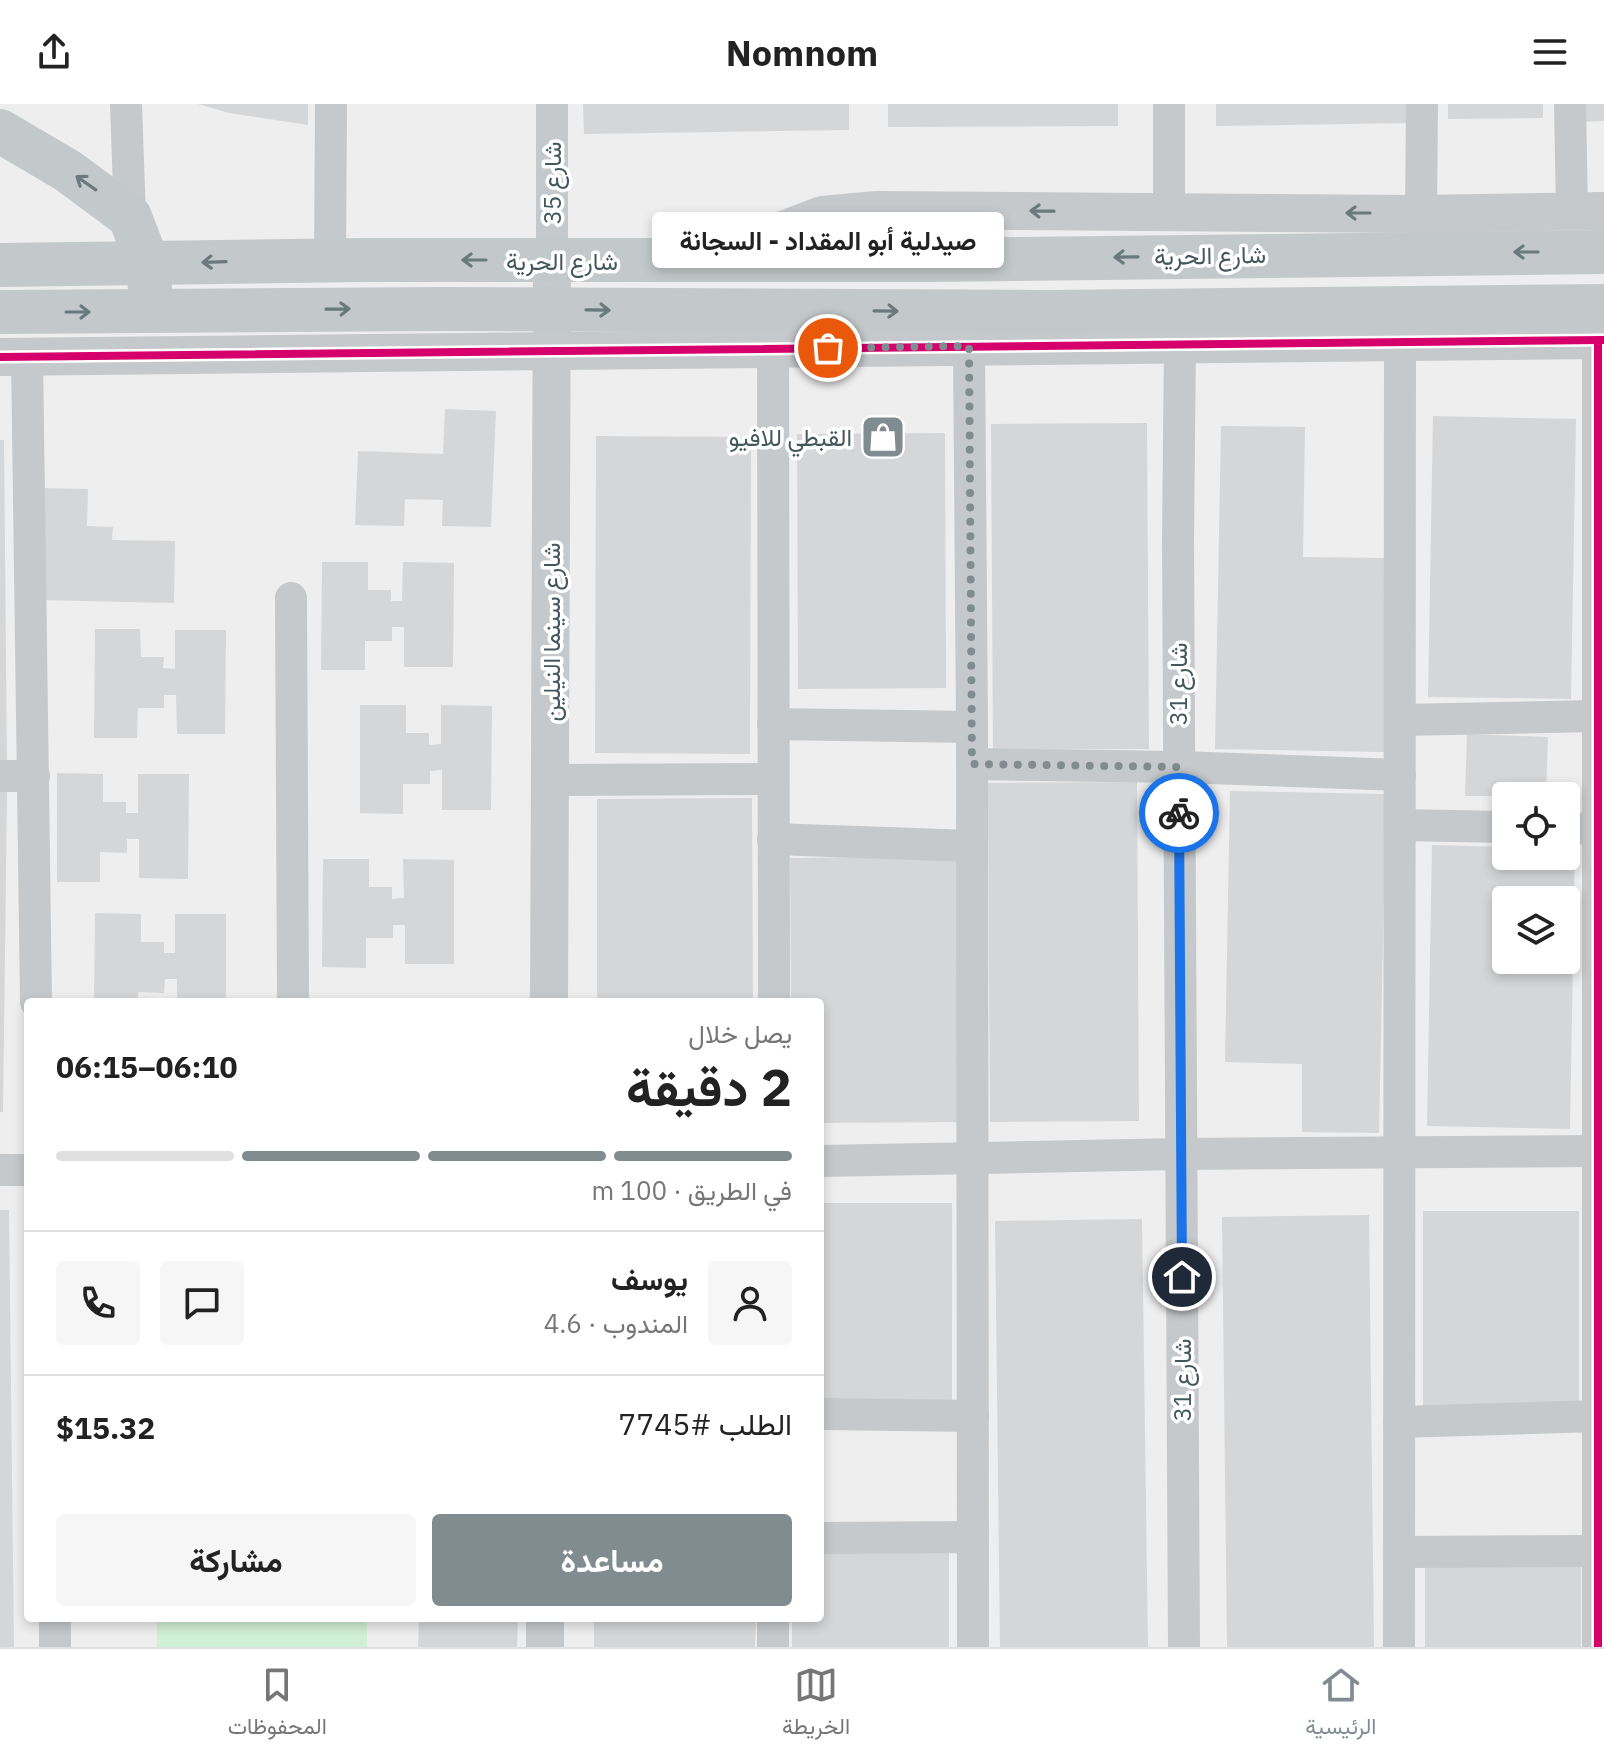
<!DOCTYPE html>
<html lang="ar">
<meta charset="utf-8">
<style>
body{margin:0;font-family:"IBM Plex Sans",Vazirmatn,sans-serif;background:#f6f6f6;color:#222;direction:rtl;height:100vh;display:flex;flex-direction:column;font-size:30px;white-space:nowrap}
*{box-sizing:border-box;margin:0}
p{font-size:26px;color:#767676}
.icon{flex:none;width:44px;height:44px;fill:none;stroke:currentColor;stroke-width:2;stroke-linecap:round;stroke-linejoin:round}
.map{position:relative;flex:1;overflow:hidden;direction:ltr}
.side{position:absolute;left:24px;top:894px;width:800px;height:624px;display:flex;flex-direction:column;background:#fff;border-radius:8px;box-shadow:0 4px 12px #0003;direction:rtl}
.side>*{flex:none}
.controls{position:absolute;left:1492px;top:678px;display:grid;gap:16px}
.controls a{display:grid;place-items:center;width:88px;height:88px;border-radius:8px;background:#fff;box-shadow:0 4px 12px #0003;font-size:40px}
.pin{position:absolute;display:grid;place-items:center;width:68px;height:68px;color:#fff;margin:-34px;border:4px solid #fff;border-radius:50%;box-shadow:0 2px 8px #0007}
.courier{position:absolute;display:grid;place-items:center;width:80px;height:80px;margin:-40px;border:6px solid #1a73e8;border-radius:50%;background:#fff;color:#222;box-shadow:0 2px 10px #0007}
.bubble{position:absolute;height:56px;border-radius:8px;background:#fff;box-shadow:0 4px 12px #0003;font-size:26px;font-weight:700;line-height:56px;text-align:center;direction:rtl}
.overview em{font-style:normal;font-weight:700}
.overview div{display:flex;flex-direction:column-reverse}
.overview{display:flex;align-items:center;justify-content:space-between;height:136px;padding:0 32px}
h1{font-size:52px;font-weight:700;line-height:60px}
.bar{display:grid;grid-template-columns:repeat(4,1fr);gap:12px 8px;align-content:center;height:96px;padding:0 32px}
.bar i{height:10px;border-radius:6px;background:#e0e0e0}
.bar .on{background:#808c8f}
.bar p{grid-column:span 4}
.line{display:flex;align-items:center;gap:20px;padding:0 32px;border-top:2px solid #e0e0e0}
.line div{flex:1}
.round{display:grid;place-items:center;flex:none;width:84px;height:84px;border-radius:8px;background:#f6f6f6}
.primary-button{display:flex;gap:16px;margin-top:auto;padding:16px 32px}
.primary-button a{flex:1;height:92px;border-radius:8px;background:#808c8f;color:#fff;font-size:32px;font-weight:700;line-height:92px;text-align:center}
.primary-button a+a{background:#f6f6f6;color:#222}
header{display:flex;justify-content:space-between;align-items:center;height:104px;padding:0 32px;background:#fff;font-size:36px;font-weight:700}
.tabs{display:flex;justify-content:space-around;align-items:center;height:112px;border-top:2px solid #e0e0e0;background:#fff;font-size:22px;color:#767676}
.tabs a{display:grid;justify-items:center;gap:4px}
.tabs .on{color:#808c8f}
.map>svg:first-child{display:block}
.green{fill:#d0f0d5}
.building{fill:#d5d6d7;fill-rule:evenodd}
.lines{fill:none;stroke-linecap:round;stroke-linejoin:round}
.minor{stroke:#c5c9cb;stroke-width:32}
.tertiary{stroke:#c5c9cb;stroke-width:38}
.primary{stroke:#c3c9ca;stroke-width:44}
.cycleway-casing{stroke:#fff;stroke-width:13}
.cycleway{stroke:#d6006c;stroke-width:8}
.oneway{stroke:#6a797d}
.oneway2{stroke:#6b797d}
.done{stroke:#808c8f;stroke-width:8;stroke-dasharray:0 14.4}
.route{stroke:#1a73e8;stroke-width:10}
.labels{text-anchor:middle;dominant-baseline:central;stroke-width:7;stroke-linejoin:round;paint-order:stroke}
.street-label{font-size:24px;fill:#44575c;stroke:#fff}
.poi-label{font-size:24px;fill:#44575c;stroke:#fff;text-anchor:end}
</style>
<header><svg class="icon" aria-label="menu" viewBox="0 0 24 24"><path d="M4 6h16M4 12h16M4 18h16"/></svg>Nomnom<svg class="icon" aria-label="share" viewBox="0 0 24 24"><path d="M12 15V3M7 8l5-5 5 5M5 13v7h14v-7"/></svg></header>
<div class="map">
<svg width="1604" height="1543" viewBox="0 0 1604 1543">
<rect width="100%" height="100%" fill="#efeeee"/>
<rect class="green" x="157" y="1514" width="210" height="29"/>
<g class="building">
<path d="M198 0H308V21L229 9Z"/>
<path d="M583 0H849V26L584 30Z"/>
<path d="M888 0H1118V22L888 23Z"/>
<path d="M1216 0H1409V19L1216 22Z"/>
<path d="M1448 0H1543V14L1448 15Z"/>
<path d="M1583 0H1604V17L1584 18Z"/>
<path d="M445 305 496 307 491 423 442 422 443 396 405 395 404 422 355 421 358 347 443 350Z"/>
<path d="M1433 312 1576 315 1571 595 1428 593Z"/>
<path d="M1147 319 1149 645 993 646 991 320Z"/>
<path d="M1221 322 1305 323 1303 453 1388 454 1384 648 1215 645Z"/>
<path d="M945 329 946 584 798 585 797 330Z"/>
<path d="M596 332 751 333 750 650 595 649Z"/>
<path d="M0 336H4L7 665H0Z"/>
<path d="M41 384 88 385 87 422 113 423 112 436 175 437 174 499 39 496Z"/>
<path d="M322 458H368V486H391V497H402L403 458 454 459 453 563H404V523H392V537H365V566H321Z"/>
<path d="M95 525H140L141 553H164L163 564 175 565V526H226L225 630H177L176 591H164V604H138L137 634H94Z"/>
<path d="M360 601H406V629H429V641L441 640V601L492 602 491 706H442V666L430 667V680H403V710L360 709Z"/>
<path d="M1467 630 1548 633 1546 692H1465Z"/>
<path d="M57 669 103 670V698H126V709H138V670H189L188 775 139 774V735H127V749L100 748V778H57Z"/>
<path d="M1137 678 1139 1017 990 1018 988 679Z"/>
<path d="M1230 687 1386 690 1379 1029 1302 1028V960L1225 958Z"/>
<path d="M0 688H7L3 1008H0Z"/>
<path d="M752 694 753 898H597V695Z"/>
<path d="M1432 741 1506 743V752H1566V744H1575L1570 1025 1427 1022ZM1506 796H1566V856H1506Z"/>
<path d="M958 752 959 1018 820 1019V898H791L790 754Z"/>
<path d="M323 755H369V783H392V795L404 794 403 755 454 756V860H405V821H393V834H366V864L322 863Z"/>
<path d="M95 809 141 810V838H164V849H175V810H226V898H177V875H165L164 889 138 888V898H94Z"/>
<rect x="820" y="1099" width="132" height="198"/>
<path d="M0 1106H9L14 1543H0Z"/>
<rect x="1423" y="1107" width="156" height="197"/>
<path d="M1369 1111 1374 1543H1227L1222 1113Z"/>
<path d="M1142 1115 1148 1543H1000L995 1117Z"/>
<path d="M949 1447V1543H792V1514H820V1448Z"/>
<rect x="1425" y="1454" width="156" height="89"/>
<path d="M419 1514H518L517 1543H418Z"/>
<path d="M594 1514H756L755 1543H594Z"/>
</g>
<g class="lines">
<g class="minor">
<path d="M126 0 130 113"/>
<path d="M1570 0 1572 108"/>
<path d="M1169 108V0"/>
<path d="M1421 110 1422 0"/>
<path d="M330 157 331 0"/>
<path d="M552 158V0"/>
<path d="M773 221 774 898"/>
<path d="M1598 236V1543"/>
<path d="M1180 240 1178 436 1184 1543"/>
<path d="M969 242 972 623 973 1543"/>
<path d="M27 252 36 898"/>
<path d="M291 494 293 898"/>
<path d="M1401 616 1598 612"/>
<path d="M773 620 972 623"/>
<path d="M972 660 1179 663 1400 671"/>
<path d="M0 672H34"/>
<path d="M551 676 772 675"/>
<path d="M1400 721 1506 723"/>
<path d="M1566 724 1598 725"/>
<path d="M773 735 972 742"/>
<path d="M820 1057 1181 1050 1604 1047"/>
<path d="M0 1066H28"/>
<path d="M820 1310 973 1312"/>
<path d="M1399 1318 1598 1312"/>
<path d="M820 1434 973 1433"/>
<path d="M1399 1448 1598 1447"/>
<path d="M55 1514V1543"/>
<path d="M773 1543V1514"/>
<path d="M1399 1543 1400 238"/>
</g>
<g class="tertiary">
<path d="M717 156 767 132 822 111 877 106 1421 110 1604 107"/>
<path d="M0 253 1604 236"/>
<path d="M549 898 552 158"/>
<path d="M545 1543V1514"/>
</g>
<g class="primary">
<path d="M0 27 68 67 130 113 148 160 150 186"/>
<path d="M0 161 364 156H928L1604 148"/>
<path d="M0 208 441 205 1048 208 1604 202"/>
</g>
<g class="cycleway-casing">
<g id="cycleway">
<path d="M1598 236V1543"/>
<path d="M0 253 1604 236"/>
</g>
</g>
<use href="#cycleway" class="cycleway"/>
</g>
<defs><path id="oneway-shaft" d="M-6 0H5M1.5-3L5.5 0L1.5 3" fill="none" stroke-width="1.6" stroke-linecap="round" stroke-linejoin="round" transform="scale(2)"/></defs>
<g class="oneway">
<use href="#oneway-shaft" transform="translate(86 79) rotate(-145)"/>
<use href="#oneway-shaft" transform="translate(1526 148) rotate(180)"/>
<use href="#oneway-shaft" transform="translate(1126 153) rotate(179)"/>
<use href="#oneway-shaft" transform="translate(474 156) rotate(180)"/>
<use href="#oneway-shaft" transform="translate(214 158) rotate(178)"/>
<use href="#oneway-shaft" transform="translate(338 205) rotate(-1)"/>
<use href="#oneway-shaft" transform="translate(598 206) rotate(1)"/>
<use href="#oneway-shaft" transform="translate(886 207) rotate(1)"/>
<use href="#oneway-shaft" transform="translate(78 208)"/>
</g>
<g class="oneway2">
<use href="#oneway-shaft" transform="translate(1042 107) rotate(-179)"/>
<use href="#oneway-shaft" transform="translate(1358 109) rotate(-180)"/>
</g>
<g class="lines">
<path class="done" d="M828 244 969 242 972 660 1179 663V709"/>
<path class="route" d="M1179 709 1182 1173"/>
</g>
<defs>
<g id="shop-square" transform="scale(2.3)"><rect x="-9" y="-9" width="18" height="18" rx="4" fill="#808c8f" stroke="#fff"/><path d="M-5-2.5h2.3a2.7 3.5 0 0 1 5.4 0H5L5.5 6h-11ZM-1.5-2.5h3a1.5 2.3 0 0 0-3 0Z" fill="#fff"/></g>
</defs>
<g fill-rule="evenodd">
<use href="#shop-square" x="883" y="333"/>
</g>
<g class="labels">
<g class="street-label">
<text transform="translate(552 79) rotate(-90)">شارع 35</text>
<text transform="translate(1210 151) rotate(-1)">شارع الحرية</text>
<text x="562" y="157">شارع الحرية</text>
<text transform="translate(551 528) rotate(-90)">شارع سينما النيلين</text>
<text transform="translate(1178 580) rotate(-90)">شارع 31</text>
<text transform="translate(1182 1276) rotate(-90)">شارع 31</text>
</g>
<g class="poi-label">
<text x="852" y="333">القبطي للافيو</text>
</g>
</g>
</svg>
<div class="controls">
<a><svg class="icon" aria-label="locate" viewBox="0 0 24 24"><circle cx="12" cy="12" r="6"/><path d="M12 2v4M12 18v4M2 12h4M18 12h4"/></svg></a>
<a><svg class="icon" aria-label="layers" viewBox="0 0 24 24"><path d="M12 4l9 5-9 5-9-5zM3 14l9 5 9-5"/></svg></a>
</div>
<div class="pin" style="left:828px;top:244px;background:#ea580c"><svg class="icon" aria-label="bag" viewBox="0 0 24 24"><path d="M5 8h14l-1 12H6zM9 8a3 3 0 0 1 6 0"/></svg></div>
<div class="pin" style="left:1182px;top:1173px;background:#1f2937"><svg class="icon" aria-label="home" viewBox="0 0 24 24"><path d="M3 11l9-7 9 7M6 9v11h12V9"/></svg></div>
<div class="courier" style="left:1179px;top:709px"><svg class="icon" aria-label="bike" viewBox="0 0 24 24"><circle cx="6" cy="16" r="4"/><circle cx="18" cy="16" r="4"/><path d="M6 16l4-8h5l3 8M10 8l3 8H6M13 5h3"/></svg></div>
<div class="bubble" style="left:652px;top:108px;width:352px">صيدلية أبو المقداد - السجانة</div>
<section class="side">
<div class="overview"><div><h1>2 دقيقة</h1><p>يصل خلال</p></div><em>06:10–06:15</em></div>
<div class="bar"><i class="on"></i><i class="on"></i><i class="on"></i><i></i><p>في الطريق · 100 m</p></div>
<div class="line" style="height:144px"><a class="round"><svg class="icon" aria-label="person" viewBox="0 0 24 24"><circle cx="12" cy="8" r="4"/><path d="M4 21q1-7 8-7t8 7"/></svg></a><div><b>يوسف</b><p>المندوب · 4.6</p></div><a class="round"><svg class="icon" aria-label="chat" viewBox="0 0 24 24"><path d="M4 5h16v11H9l-5 4z"/></svg></a><a class="round"><svg class="icon" aria-label="phone" viewBox="0 0 24 24"><path d="M5 4h4l2 5-3 2q2 4 5 5l2-3 5 2v4C11 20 4 13 5 4z"/></svg></a></div>
<div class="line" style="height:104px"><div>الطلب #7745</div><b>$15.32</b></div>
<div class="primary-button"><a>مساعدة</a><a>مشاركة</a></div>
</section>
</div>
<nav class="tabs">
<a class="on"><svg class="icon" aria-label="home" viewBox="0 0 24 24"><path d="M3 11l9-7 9 7M6 9v11h12V9"/></svg>الرئيسية</a>
<a><svg class="icon" aria-label="map" viewBox="0 0 24 24"><path d="M3 6l6-2 6 2 6-2v14l-6 2-6-2-6 2zM9 4v14M15 6v14"/></svg>الخريطة</a>
<a><svg class="icon" aria-label="saved" viewBox="0 0 24 24"><path d="M7 4h10v16l-5-4-5 4z"/></svg>المحفوظات</a>
</nav>
